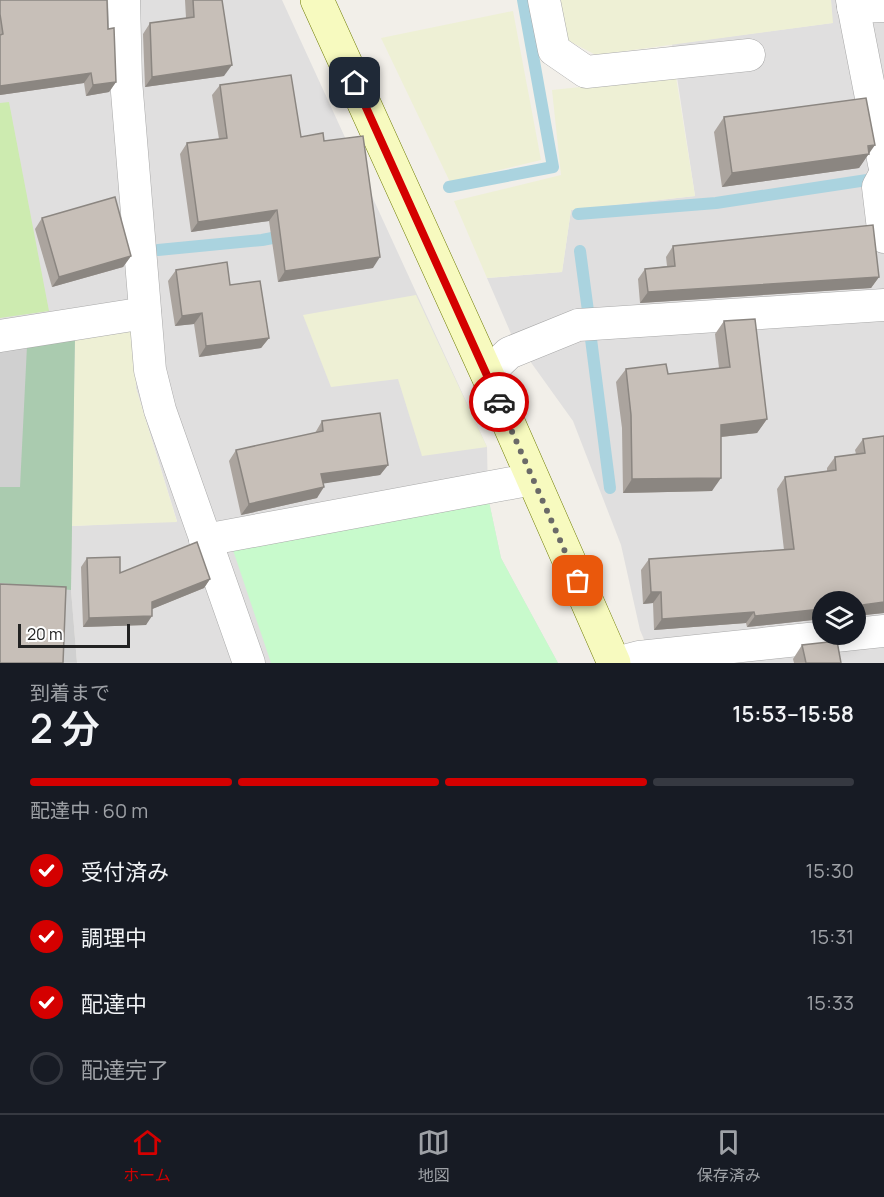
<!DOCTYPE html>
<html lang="ja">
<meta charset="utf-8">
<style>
body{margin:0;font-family:Manrope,"Noto Sans JP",sans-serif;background:#20242c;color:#f1f3f6;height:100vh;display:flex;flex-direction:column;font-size:22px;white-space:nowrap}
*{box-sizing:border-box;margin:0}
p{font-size:20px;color:#9ea1a6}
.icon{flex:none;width:33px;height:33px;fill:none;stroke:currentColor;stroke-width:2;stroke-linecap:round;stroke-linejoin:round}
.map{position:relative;height:663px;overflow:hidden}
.details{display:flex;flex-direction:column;background:#171b24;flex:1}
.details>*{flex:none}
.fabs{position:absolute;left:812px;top:591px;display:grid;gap:12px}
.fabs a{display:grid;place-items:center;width:54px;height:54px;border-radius:50%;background:#171b24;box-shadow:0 3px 15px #0003;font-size:30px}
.scale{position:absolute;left:18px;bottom:15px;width:112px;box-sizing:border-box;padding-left:6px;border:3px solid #222;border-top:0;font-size:16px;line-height:21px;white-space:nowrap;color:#222;-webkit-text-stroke:4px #fff;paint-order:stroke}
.pin{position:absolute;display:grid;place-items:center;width:51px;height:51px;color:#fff;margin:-26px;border-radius:12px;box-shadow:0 3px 9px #0006}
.courier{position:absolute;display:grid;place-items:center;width:60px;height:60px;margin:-30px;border:4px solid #d40000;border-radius:50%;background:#fff;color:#222;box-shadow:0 2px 8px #0007}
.summary em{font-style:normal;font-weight:600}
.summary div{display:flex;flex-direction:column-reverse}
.summary{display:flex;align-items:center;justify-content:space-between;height:102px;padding:0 30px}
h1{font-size:39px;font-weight:600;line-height:45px}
.bar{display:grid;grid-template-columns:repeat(4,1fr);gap:9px 6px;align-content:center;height:72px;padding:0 30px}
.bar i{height:8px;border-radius:4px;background:#363941}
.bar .on{background:#d40000}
.bar p{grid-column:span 4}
ol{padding:0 30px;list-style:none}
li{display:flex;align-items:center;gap:18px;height:66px}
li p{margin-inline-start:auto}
li .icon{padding:6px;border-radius:50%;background:#d40000;color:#fff;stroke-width:4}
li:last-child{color:#9ea1a6}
li i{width:33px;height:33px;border:3px solid #363941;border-radius:50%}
.menu{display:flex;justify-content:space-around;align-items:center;height:84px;border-top:2px solid #363941;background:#171b24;font-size:16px;color:#9ea1a6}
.menu a{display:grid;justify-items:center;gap:3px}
.menu .on{color:#d40000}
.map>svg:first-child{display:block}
.residential{fill:#e0dfdf;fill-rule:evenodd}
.religious{fill:#d0d0d0}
.farmland{fill:#eef0d5}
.grass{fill:#cdebb0}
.cemetery{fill:#aacbaf}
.park{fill:#c8facc}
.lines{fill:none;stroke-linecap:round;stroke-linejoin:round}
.stream{stroke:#aad3df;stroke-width:12}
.street-casing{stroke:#a9a9a9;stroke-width:33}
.secondary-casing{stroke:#707d05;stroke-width:34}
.street{stroke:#fff;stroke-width:32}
.secondary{stroke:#f7fabf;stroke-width:33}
.wall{fill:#aba49e}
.shaded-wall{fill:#8b8681}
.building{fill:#c7bfb8;stroke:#8b8681;stroke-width:1.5}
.done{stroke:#6b6a68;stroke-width:6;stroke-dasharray:0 10.8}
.route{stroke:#d40000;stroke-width:8}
</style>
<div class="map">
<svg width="884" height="663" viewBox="0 0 884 663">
<rect width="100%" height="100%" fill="#f2efe9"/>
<g class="residential">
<path d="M0 0H282L487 447 488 497 501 558 558 663H77L71 590 72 526 177 521 136 388 138 330 0 351Z"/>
<path d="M831 0H884V663H654L640 630 621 545 573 421 512 336 487 278 562 272 571 210 695 196 672 44 832 23ZM822 602H855V634H822Z"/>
</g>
<path class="religious" d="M75 336 71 590 77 663H0V351Z"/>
<g class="farmland">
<path d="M560 0H831L833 23 596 55 567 40Z"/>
<path d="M513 11 541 160 450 182 381 38Z"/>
<path d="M676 77 695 196 571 210 562 272 487 278 454 201 561 175 552 90Z"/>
<path d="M416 295 487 447 422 456 398 379 331 387 303 315Z"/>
<path d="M138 329 136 388 177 522 72 526 75 336Z"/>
</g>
<path class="grass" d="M9 102 49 311 0 318V103Z"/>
<path class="cemetery" d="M75 336 71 590 0 583V487H20L27 346Z"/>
<path class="park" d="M488 497 501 558 558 663H271L231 544Z"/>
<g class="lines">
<g class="stream">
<path d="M449 187 553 167 523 0"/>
<path d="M578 214 716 203 880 178"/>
<path d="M158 250 262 240 288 235"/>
<path d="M580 251 588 311"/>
<path d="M591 339 610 488"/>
</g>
<g class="street-casing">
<g id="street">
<path d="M124 0 126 80 150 370 160 410 249 663"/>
<path d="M544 0 554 50 586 72 749 55"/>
<path d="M852 0 884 164"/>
<path d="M853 7 884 6"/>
<path d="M884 176 878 187 884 237"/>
<path d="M0 336 145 313"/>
<path d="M487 374 509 353 578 325 884 305"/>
<path d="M205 540 533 479"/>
<path d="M616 663 639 657 884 631"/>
</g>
</g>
<g class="secondary-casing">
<path id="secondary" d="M317 0 487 374 614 663"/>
</g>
<use href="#street" class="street"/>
<use href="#secondary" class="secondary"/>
</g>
<g class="wall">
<path d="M0 0 108 29 116 82 109 92 86 96 84 83 0 95Z"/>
<path d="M185 0H222L224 76 145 87 143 34 150 23 186 18Z"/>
<path d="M220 85 301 137 324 141 373 268 278 282 269 221 191 232 180 154 187 143 219 139 212 95Z"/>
<path d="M724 117 869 153 859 168 722 187 714 132Z"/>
<path d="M42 218 131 256 123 267 52 287 35 229Z"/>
<path d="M673 246 879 277 871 288 640 303 638 279 645 269 667 266 666 257Z"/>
<path d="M176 270 230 285 269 338 261 348 199 357 194 324 175 326 168 281Z"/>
<path d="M724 321 767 419 757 433 721 437 712 491 623 493 622 428 616 382 626 369 668 374 719 368 715 334Z"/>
<path d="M322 421 388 465 380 475 323 483 317 498 241 515 229 461 236 450 315 433Z"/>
<path d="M884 436V613L855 616V602H822V619L747 627 746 623 654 630 653 603 643 604 641 570 649 559 784 550 777 489 785 477 827 471V468L835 457 856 454 855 450 863 439Z"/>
<path d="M87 558 120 573 210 579 204 588 152 609 146 625 83 627 81 567Z"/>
<path d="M802 645 841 663H794L793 659Z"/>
</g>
<g class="shaded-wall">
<path d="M232 65 224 76 145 87 152 77Z"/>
<path d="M91 73 84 83 0 95V86Z"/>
<path d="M116 82 109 92 86 96 93 85Z"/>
<path d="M875 145 859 168 722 187 732 173Z"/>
<path d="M277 210 269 221 191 232 198 222Z"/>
<path d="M131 256 123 267 52 287 59 277Z"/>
<path d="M380 257 373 268 278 282 285 271Z"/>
<path d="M879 277 871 288 640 303 648 292Z"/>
<path d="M202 313 194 324 175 326 182 316Z"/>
<path d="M269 338 261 348 199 357 206 346Z"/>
<path d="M767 419 757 433 711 438 721 425Z"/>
<path d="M388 465 380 475 314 485 321 474Z"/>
<path d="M721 478 712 491 623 493 632 479Z"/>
<path d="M324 487 317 498 241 515 249 504Z"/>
<path d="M210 579 204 588 145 612 152 602Z"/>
<path d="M651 592H661L653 603 643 604Z"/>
<path d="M884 602V613L855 616V606Z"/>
<path d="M822 609V619L747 627 755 616Z"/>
<path d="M754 612 746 623 654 630 662 619Z"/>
<path d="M152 616 146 625 83 627 89 618Z"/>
</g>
<g class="building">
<path d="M0 0H107L108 29 114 28 116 82 93 85 91 73 0 86V35L3 34 0 14Z"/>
<path d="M193 0H222L232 65 152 77 150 23 194 17Z"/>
<path d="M291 75 301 137 323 133 324 141 363 136 380 257 285 271 277 210 198 222 187 143 227 138 220 85Z"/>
<path d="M866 98 875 145 868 146 869 154 732 173 724 117Z"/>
<path d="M115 197 131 256 59 277 42 218Z"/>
<path d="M873 225 879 277 648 292 645 269 675 266 673 246Z"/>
<path d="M227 262 230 285 260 281 269 338 206 346 202 313 182 316 176 270Z"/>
<path d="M755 319 767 419 721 425V478L632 479 631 415 626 369 666 364 668 374 730 367 724 321Z"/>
<path d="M380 413 388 465 321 474 324 487 249 504 236 450 323 431 322 421Z"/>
<path d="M884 436V602L855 606V602H822V609L755 616 754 612 662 619 661 592H651L649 559 794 549 785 477 836 470 835 457 865 453 863 439Z"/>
<path d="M197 542 210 579 152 602V616L89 618 87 558 120 557V573Z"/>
<path d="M0 584 66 587 63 663H0Z"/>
<path d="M837 641 841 663H806L802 645Z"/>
</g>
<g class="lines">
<path class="done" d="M499 402 578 581"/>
<path class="route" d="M355 83 499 402"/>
</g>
</svg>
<div class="fabs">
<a><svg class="icon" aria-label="layers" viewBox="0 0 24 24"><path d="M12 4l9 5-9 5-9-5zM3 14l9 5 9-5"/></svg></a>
</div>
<div class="scale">20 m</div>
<div class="pin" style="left:578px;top:581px;background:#ea580c"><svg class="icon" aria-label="bag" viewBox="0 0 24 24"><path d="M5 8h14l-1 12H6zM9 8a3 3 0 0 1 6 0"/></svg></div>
<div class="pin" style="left:355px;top:83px;background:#1f2937"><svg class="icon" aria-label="home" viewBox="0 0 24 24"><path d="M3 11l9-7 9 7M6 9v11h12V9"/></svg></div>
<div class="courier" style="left:499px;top:402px"><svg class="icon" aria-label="car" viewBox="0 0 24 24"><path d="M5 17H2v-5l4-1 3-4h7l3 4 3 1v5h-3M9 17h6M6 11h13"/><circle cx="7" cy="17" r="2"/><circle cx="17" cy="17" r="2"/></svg></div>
</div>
<section class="details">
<div class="summary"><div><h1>2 分</h1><p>到着まで</p></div><em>15:53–15:58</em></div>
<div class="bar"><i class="on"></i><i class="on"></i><i class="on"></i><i></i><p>配達中 · 60 m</p></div>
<ol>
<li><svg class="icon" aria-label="check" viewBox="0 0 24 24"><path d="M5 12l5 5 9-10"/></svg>受付済み<p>15:30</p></li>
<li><svg class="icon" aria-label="check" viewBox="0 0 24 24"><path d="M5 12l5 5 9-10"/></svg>調理中<p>15:31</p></li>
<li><svg class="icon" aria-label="check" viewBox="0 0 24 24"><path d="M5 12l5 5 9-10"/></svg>配達中<p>15:33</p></li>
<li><i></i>配達完了</li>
</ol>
</section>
<nav class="menu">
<a class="on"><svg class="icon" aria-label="home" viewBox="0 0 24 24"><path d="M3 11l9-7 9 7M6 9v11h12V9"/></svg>ホーム</a>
<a><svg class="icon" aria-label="map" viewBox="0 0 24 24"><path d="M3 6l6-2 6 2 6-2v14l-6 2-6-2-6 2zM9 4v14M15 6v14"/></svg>地図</a>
<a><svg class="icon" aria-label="saved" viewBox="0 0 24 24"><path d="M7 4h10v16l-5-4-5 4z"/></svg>保存済み</a>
</nav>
